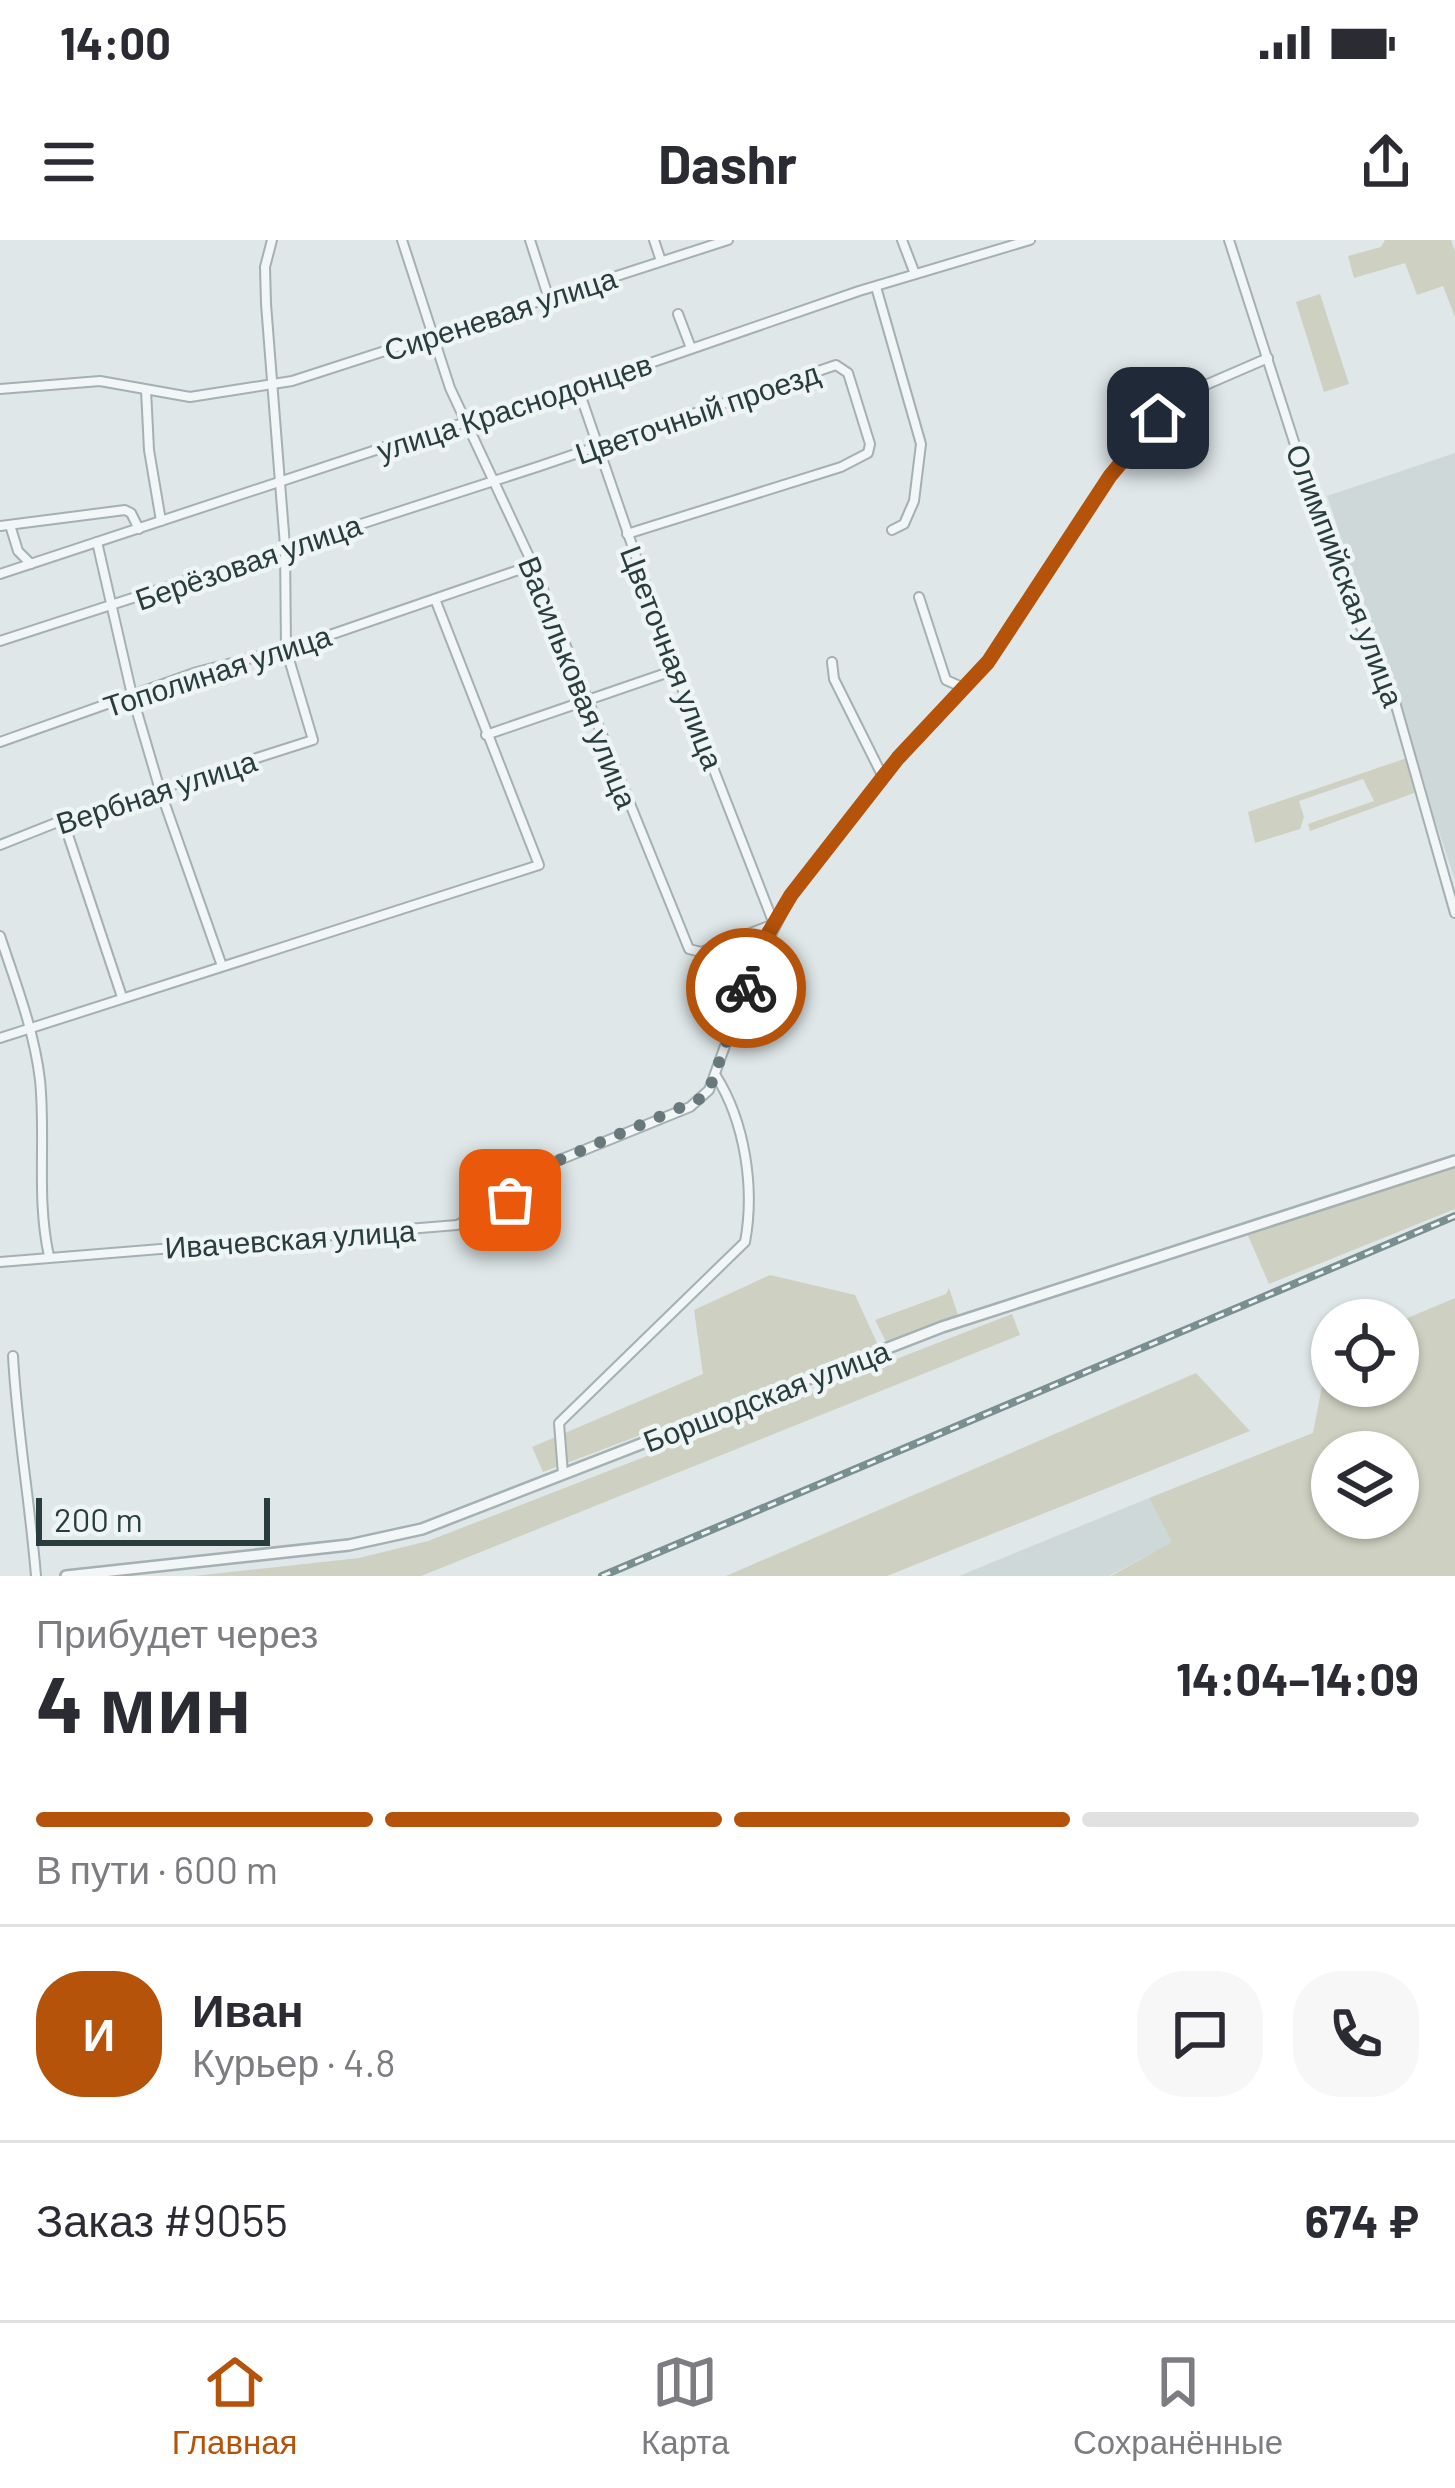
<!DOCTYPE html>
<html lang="ru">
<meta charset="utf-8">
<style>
body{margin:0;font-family:Barlow,sans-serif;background:#f7f7f7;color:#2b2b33;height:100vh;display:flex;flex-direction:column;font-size:45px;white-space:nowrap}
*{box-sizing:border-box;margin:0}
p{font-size:39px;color:#7c7c81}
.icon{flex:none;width:66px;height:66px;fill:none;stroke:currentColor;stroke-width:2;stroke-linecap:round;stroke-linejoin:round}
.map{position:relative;height:1336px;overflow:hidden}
.side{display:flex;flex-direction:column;background:#fff;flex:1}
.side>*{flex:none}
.fabs{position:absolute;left:1311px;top:1059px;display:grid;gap:24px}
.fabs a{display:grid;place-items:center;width:108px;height:108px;border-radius:50%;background:#fff;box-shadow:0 3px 9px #0004;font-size:60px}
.scale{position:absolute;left:36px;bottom:30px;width:234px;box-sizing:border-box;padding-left:12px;border:6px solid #293c3e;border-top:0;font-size:33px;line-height:42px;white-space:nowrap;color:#293c3e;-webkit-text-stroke:9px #eff5f5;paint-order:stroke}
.pin{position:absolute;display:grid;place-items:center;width:102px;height:102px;color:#fff;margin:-51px;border-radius:24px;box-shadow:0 6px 18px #0006}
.courier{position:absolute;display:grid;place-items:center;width:120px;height:120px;margin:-60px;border:9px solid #b45309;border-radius:50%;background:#fff;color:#222;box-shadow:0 3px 15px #0007}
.summary em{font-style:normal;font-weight:700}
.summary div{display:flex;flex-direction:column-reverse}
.summary{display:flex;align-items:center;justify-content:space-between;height:204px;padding:0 36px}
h1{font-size:78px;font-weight:700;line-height:90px}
.bar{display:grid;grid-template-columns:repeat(4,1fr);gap:18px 12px;align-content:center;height:144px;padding:0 36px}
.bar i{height:15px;border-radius:9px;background:#e1e1e2}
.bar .on{background:#b45309}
.bar p{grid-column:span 4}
.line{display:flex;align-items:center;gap:30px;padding:0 36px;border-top:3px solid #e1e1e2}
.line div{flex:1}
.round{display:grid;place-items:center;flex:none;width:126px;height:126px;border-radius:48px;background:#f7f7f7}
.status{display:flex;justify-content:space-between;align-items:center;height:84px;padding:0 60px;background:#fff;direction:ltr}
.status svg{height:33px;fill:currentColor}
header{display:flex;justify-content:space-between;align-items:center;height:156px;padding:0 36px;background:#fff;font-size:54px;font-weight:700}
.menu{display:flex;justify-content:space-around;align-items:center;height:168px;border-top:3px solid #e1e1e2;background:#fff;font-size:33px;color:#7c7c81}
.menu a{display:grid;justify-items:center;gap:6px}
.menu .on{color:#b45309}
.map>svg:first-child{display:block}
.built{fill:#ced8d9}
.green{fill:#ced1c1;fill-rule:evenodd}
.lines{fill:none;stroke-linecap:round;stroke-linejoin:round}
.minor-casing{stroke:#a5b0b2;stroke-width:12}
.tertiary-casing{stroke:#a5b0b2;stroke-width:14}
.minor{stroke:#f2f6f6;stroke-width:8}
.tertiary{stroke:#f2f6f6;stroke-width:9}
.rail-casing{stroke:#7a8f90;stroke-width:8}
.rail{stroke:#eff5f5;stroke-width:3;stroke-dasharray:9;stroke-linecap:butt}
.done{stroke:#69787a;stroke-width:12;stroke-dasharray:0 21.6}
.route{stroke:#b45309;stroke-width:15}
.labels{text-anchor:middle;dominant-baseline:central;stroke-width:9;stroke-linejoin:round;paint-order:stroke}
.street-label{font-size:30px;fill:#293c3e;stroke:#eff5f5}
</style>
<div class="status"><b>14:00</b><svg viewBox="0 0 49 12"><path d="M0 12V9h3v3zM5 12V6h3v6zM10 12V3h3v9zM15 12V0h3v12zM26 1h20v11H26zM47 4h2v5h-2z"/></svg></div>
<header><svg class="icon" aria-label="menu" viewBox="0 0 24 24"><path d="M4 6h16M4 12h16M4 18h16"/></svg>Dashr<svg class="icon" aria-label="share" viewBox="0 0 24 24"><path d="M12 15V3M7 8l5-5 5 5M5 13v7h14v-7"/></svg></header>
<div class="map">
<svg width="1455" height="1336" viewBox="0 0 1455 1336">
<rect width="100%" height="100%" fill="#dfe7e8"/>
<g class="built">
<path d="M1455 213V640L1327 256Z"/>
<path d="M1149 1258 1173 1302 1109 1336H959Z"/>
</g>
<g class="green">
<path d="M1385 0H1451L1455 12V77L1443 46 1417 55 1405 23 1354 38 1348 16 1381 7Z"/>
<path d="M1320 54 1349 144 1324 152 1296 62Z"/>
<path d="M1407 518 1417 552 1310 591 1308 584 1374 561 1363 539 1299 561 1304 577 1300 589 1255 603 1248 572Z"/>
<path d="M1455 925V969L1269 1044 1246 991Z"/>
<path d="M770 1035 855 1055 878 1105 543 1232 532 1207 703 1134 694 1070Z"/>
<path d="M949 1048 958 1075 886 1102 875 1080 946 1054Z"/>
<path d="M1455 1058V1336H1111L1172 1302 1149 1258 1313 1193 1329 1110 1332 1109V1146H1398V1082ZM1332 1212H1398V1278H1332Z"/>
<path d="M1012 1074 1020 1095 421 1336H194L359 1318 428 1301Z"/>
<path d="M1196 1133 1250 1191 887 1336H726Z"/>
</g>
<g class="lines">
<g class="minor-casing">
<g id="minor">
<path d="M402 0 450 148 533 325 689 709 701 712 774 684 675 430 578 148"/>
<path d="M530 0 549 59"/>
<path d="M654 0 661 21"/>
<path d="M902 0 915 34"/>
<path d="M1229 0 1315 267 1348 358 1395 462 1455 673"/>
<path d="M876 47 921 204 914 261 904 284 892 290"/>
<path d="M678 74 691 108"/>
<path d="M0 149 100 141 190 157 292 141 728 0"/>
<path d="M146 150 149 210 161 281"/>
<path d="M10 285 18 311 31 324"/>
<path d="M0 286 125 270 131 273 139 289"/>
<path d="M97 302 132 455 160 550 222 726"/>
<path d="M0 334 385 207 578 148 859 51 1030 0"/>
<path d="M919 357 946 440 964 448"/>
<path d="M0 401 540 226 836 125 848 133 870 204 868 213 841 227 627 294"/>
<path d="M832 422 834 439 883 537"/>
<path d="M486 495 675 430"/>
<path d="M0 502 197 432 295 407 533 325"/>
<path d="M63 580 122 757"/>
<path d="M0 605 63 580 313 500 286 409 285 306 266 64 265 27 272 0"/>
<path d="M0 696C16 744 34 790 40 840 46 899 36 958 49 1016"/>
<path d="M0 798 539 625 435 359"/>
<path d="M0 1022 457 985 510 960 557 921 690 867 709 850 750 737 791 655 905 509 989 422 1110 236 1171 164 1187 153 1268 118"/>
<path d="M13 1116C17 1190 30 1262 36 1336"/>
<path d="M563 1234 559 1183 745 1002C755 948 745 882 716 836"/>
</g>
</g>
<g class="tertiary-casing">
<path id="tertiary" d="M66 1336 349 1305 422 1289 942 1087 1455 921"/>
</g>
<use href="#minor" class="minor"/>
<use href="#tertiary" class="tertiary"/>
<g class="rail-casing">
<path id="rail" d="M602 1336 1455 976"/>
</g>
<use href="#rail" class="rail"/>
</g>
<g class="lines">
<path class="done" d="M510 960 557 921 698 860 709 850 746 748"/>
<path class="route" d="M746 748 768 694 791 655 898 518 988 422 1110 236 1158 178"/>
</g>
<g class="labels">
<g class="street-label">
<text transform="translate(500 73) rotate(-18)">Сиреневая улица</text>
<text transform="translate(514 166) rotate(-18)">улица Краснодонцев</text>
<text transform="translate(697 172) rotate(-19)">Цветочный проезд</text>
<text transform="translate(248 321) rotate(-19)">Берёзовая улица</text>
<text transform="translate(1346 335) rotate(69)">Олимпийская улица</text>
<text transform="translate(673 417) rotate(69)">Цветочная улица</text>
<text transform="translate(217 430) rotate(-18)">Тополиная улица</text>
<text transform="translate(579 442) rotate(68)">Васильковая улица</text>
<text transform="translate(156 551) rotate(-18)">Вербная улица</text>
<text transform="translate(290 998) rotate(-4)">Ивачевская улица</text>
<text transform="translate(766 1155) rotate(-21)">Боршодская улица</text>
</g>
</g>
</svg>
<div class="fabs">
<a><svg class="icon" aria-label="locate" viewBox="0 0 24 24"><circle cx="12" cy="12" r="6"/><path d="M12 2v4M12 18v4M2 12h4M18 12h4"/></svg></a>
<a><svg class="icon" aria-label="layers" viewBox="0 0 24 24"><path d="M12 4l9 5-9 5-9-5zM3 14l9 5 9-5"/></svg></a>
</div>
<div class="scale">200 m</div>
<div class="pin" style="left:510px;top:960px;background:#ea580c"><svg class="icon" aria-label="bag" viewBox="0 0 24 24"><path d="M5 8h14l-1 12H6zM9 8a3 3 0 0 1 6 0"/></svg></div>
<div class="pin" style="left:1158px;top:178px;background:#1f2937"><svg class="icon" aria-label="home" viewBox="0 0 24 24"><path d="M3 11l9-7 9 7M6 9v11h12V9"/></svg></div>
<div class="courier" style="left:746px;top:748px"><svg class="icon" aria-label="bike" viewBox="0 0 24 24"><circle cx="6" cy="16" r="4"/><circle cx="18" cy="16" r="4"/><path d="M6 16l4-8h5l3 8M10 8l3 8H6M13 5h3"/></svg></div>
</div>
<section class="side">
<div class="summary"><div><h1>4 мин</h1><p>Прибудет через</p></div><em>14:04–14:09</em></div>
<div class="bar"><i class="on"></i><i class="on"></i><i class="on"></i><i></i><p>В пути · 600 m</p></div>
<div class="line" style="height:216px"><b class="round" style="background:#b45309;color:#fff">И</b><div><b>Иван</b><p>Курьер · 4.8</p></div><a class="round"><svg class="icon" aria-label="chat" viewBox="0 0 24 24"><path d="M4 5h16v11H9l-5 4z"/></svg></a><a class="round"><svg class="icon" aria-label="phone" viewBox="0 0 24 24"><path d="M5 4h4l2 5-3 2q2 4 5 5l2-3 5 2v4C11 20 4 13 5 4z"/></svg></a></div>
<div class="line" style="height:156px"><div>Заказ #9055</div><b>674 ₽</b></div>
</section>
<nav class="menu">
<a class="on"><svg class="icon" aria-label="home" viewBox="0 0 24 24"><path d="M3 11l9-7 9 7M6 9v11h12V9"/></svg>Главная</a>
<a><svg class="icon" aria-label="map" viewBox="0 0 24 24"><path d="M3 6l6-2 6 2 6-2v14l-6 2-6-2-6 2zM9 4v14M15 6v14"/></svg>Карта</a>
<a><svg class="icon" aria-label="saved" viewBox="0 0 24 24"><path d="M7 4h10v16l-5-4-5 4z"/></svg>Сохранённые</a>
</nav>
